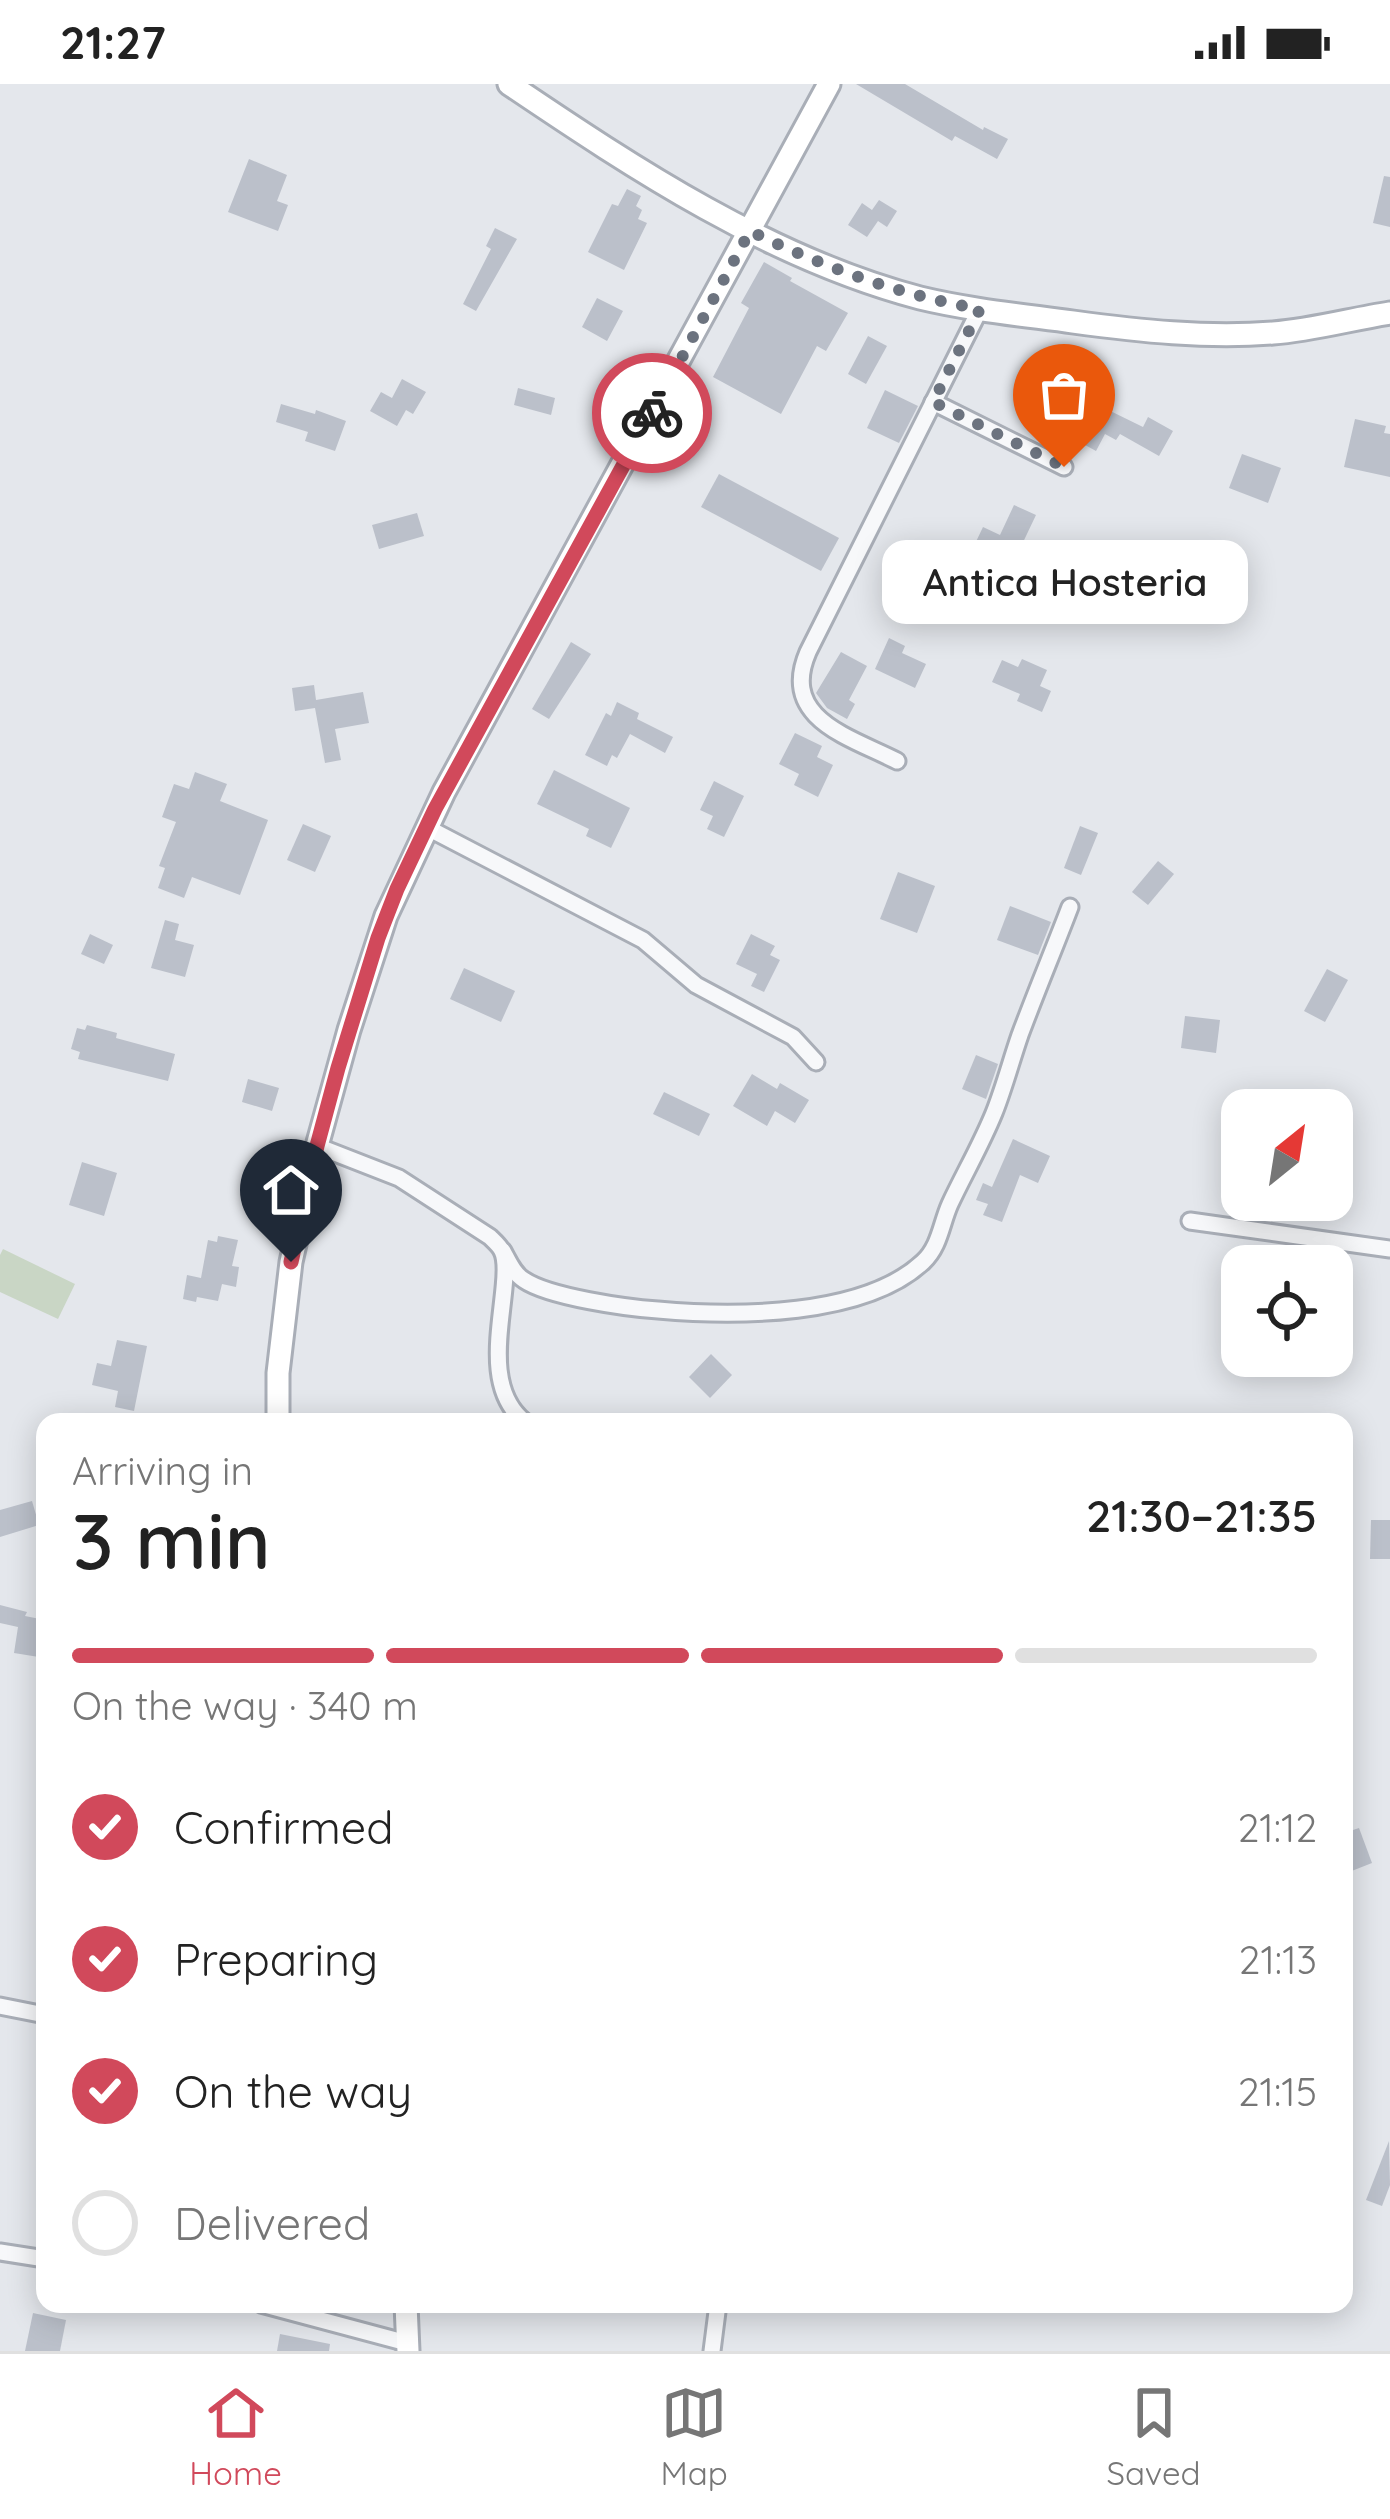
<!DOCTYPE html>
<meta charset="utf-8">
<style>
body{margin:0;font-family:Quicksand,sans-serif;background:#f6f6f6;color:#222;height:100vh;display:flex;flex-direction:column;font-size:45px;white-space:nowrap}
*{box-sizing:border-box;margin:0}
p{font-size:39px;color:#767676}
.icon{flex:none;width:66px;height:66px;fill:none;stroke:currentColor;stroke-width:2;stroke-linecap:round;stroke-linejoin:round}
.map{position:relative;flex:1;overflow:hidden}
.side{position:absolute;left:36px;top:1329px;width:1317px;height:900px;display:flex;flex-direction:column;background:#fff;border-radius:24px;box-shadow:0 6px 30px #0003}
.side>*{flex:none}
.needle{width:78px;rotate:30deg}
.tools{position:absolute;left:1221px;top:1005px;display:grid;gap:24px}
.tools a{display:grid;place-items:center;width:132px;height:132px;border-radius:24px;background:#fff;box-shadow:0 6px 30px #0003;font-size:60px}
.pin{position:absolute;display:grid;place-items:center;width:102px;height:102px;color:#fff;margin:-123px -51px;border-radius:50% 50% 50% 0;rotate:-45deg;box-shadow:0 0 12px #0007}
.pin .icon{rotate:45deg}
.courier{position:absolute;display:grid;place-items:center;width:120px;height:120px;margin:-60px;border:9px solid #d1495b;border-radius:50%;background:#fff;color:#222;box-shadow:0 3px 15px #0007}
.bubble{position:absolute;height:84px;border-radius:24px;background:#fff;box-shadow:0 6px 30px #0003;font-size:39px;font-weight:600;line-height:84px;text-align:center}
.overview em{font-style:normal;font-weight:600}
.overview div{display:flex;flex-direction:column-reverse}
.overview{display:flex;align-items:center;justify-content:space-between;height:204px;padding:0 36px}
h1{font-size:78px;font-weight:600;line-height:90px}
.bar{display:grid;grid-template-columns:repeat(4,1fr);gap:18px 12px;align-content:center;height:144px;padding:0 36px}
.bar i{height:15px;border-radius:9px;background:#e0e0e0}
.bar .on{background:#d1495b}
.bar p{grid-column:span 4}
ol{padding:0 36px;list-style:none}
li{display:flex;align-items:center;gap:36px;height:132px}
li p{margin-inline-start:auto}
li .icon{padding:12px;border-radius:50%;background:#d1495b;color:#fff;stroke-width:4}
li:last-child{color:#767676}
li i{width:66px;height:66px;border:6px solid #e0e0e0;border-radius:50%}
.status{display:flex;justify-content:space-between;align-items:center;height:84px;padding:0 60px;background:#fff;direction:ltr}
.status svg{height:33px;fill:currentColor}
.dock{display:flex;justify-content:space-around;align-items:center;height:168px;border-top:3px solid #e0e0e0;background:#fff;font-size:33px;color:#767676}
.dock a{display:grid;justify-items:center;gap:6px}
.dock .on{color:#d1495b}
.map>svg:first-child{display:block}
.garden{fill:#c9d6c5}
.building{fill:#bbc0ca}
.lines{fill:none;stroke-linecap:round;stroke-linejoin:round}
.street-casing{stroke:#a9aeb7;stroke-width:21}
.secondary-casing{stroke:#a9aeb7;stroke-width:27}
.street{stroke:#f7f8fa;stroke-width:15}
.secondary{stroke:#fff;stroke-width:21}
.done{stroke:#6c737f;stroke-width:12;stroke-dasharray:0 21.6}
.route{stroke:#d1495b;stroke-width:15}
</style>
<div class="status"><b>21:27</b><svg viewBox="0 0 49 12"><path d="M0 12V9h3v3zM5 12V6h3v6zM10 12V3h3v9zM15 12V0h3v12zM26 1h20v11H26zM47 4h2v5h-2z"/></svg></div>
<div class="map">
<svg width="1390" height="2267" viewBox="0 0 1390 2267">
<rect width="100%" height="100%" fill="#e4e7ec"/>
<path class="garden" d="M3 1165 75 1200 58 1235 0 1208V1171Z"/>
<g class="building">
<path d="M856 0H905L983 46 984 43 1008 55 997 75 955 52 952 57Z"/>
<path d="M249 75 287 91 277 117 288 121 278 147 228 128Z"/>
<path d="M1384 92 1390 93V143L1373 139Z"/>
<path d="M627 105 641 112 636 122 642 126 638 135 647 139 624 186 588 168 612 120 618 122Z"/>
<path d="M879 116 897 127 887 143 878 137 867 153 848 141 862 119 872 126Z"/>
<path d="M495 144 517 155 476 227 463 220 491 165 486 162Z"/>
<path d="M764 178 792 194 790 197 848 229 826 267 817 262 781 330 713 293 749 224 741 219Z"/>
<path d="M597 214 623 227 607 257 582 243Z"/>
<path d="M868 252 887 262 866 300 848 290Z"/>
<path d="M402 295 426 308 413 330 406 326 397 342 370 327 381 308 392 314Z"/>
<path d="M518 304 555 314 551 331 514 321Z"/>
<path d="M885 306 918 322 899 359 867 344Z"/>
<path d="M1092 318 1143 343 1148 333 1173 347 1159 372 1120 350 1116 356 1105 350 1096 367 1076 356 1068 372 1046 361 1066 323 1084 333Z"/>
<path d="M281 320 315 330 316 326 346 337 335 367 305 357 308 348 276 338Z"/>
<path d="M1355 335 1386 342 1384 349 1390 350V393L1344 383Z"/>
<path d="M1242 370 1281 384 1268 419 1229 404Z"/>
<path d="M719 390 839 454 821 487 701 423Z"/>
<path d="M1014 421 1036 431 1015 475 1021 478 1008 504 956 478 965 460 973 464 983 443 1000 451Z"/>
<path d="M417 429 424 452 379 465 372 441Z"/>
<path d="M1154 457 1178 477 1156 503 1132 483Z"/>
<path d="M889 554 905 562 902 569 926 580 915 604 875 585Z"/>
<path d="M571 558 591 570 549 635 532 625Z"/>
<path d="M841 568 867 582 849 616 855 620 847 635 827 624 816 609Z"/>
<path d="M1022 575 1047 586 1040 602 1051 607 1042 628 1017 617 1020 610 992 598 1002 576 1018 583Z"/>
<path d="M314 601 316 616 363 608 369 639 335 645 341 676 325 679 315 624 295 627 292 604Z"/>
<path d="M617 618 639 629 637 635 673 653 665 669 630 650 617 674 612 671 607 682 585 671 606 629 611 632Z"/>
<path d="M795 649 822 662 817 673 833 681 818 713 794 701 799 690 779 680Z"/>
<path d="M554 686 630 724 611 764 586 752 589 745 537 720Z"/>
<path d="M195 688 227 700 220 717 268 736 240 811 192 793 184 814 158 804 165 784 159 782 176 738 162 733 174 700 189 705Z"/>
<path d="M714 697 744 712 724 753 707 745 713 732 700 726Z"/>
<path d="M303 740 331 752 315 788 287 776Z"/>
<path d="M1080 742 1098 749 1081 791 1064 784Z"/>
<path d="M1158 777 1174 790 1148 821 1132 808Z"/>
<path d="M898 788 935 802 917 849 880 835Z"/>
<path d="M1010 822 1051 838 1038 871 997 856Z"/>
<path d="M165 836 179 840 175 856 194 861 185 893 151 884Z"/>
<path d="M90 850 113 861 104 880 81 870Z"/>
<path d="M751 850 775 862 770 871 780 876 764 908 751 902 757 890 736 880Z"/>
<path d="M464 884 515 907 501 938 450 915Z"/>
<path d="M1327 885 1348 896 1325 938 1304 927Z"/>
<path d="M1185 932 1220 936 1216 969 1181 964Z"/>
<path d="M87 941 117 949 116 954 175 970 168 997 78 975 80 968 71 965 77 944 85 946Z"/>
<path d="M976 971 998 980 986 1015 962 1005Z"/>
<path d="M752 990 777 1005 780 999 809 1016 795 1039 775 1027 767 1042 733 1022Z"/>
<path d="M248 995 279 1004 272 1027 242 1018Z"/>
<path d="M664 1008 710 1030 699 1052 653 1030Z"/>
<path d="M1013 1055 1050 1072 1038 1099 1020 1091 1002 1138 983 1131 988 1120 976 1116 983 1099 992 1103Z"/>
<path d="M82 1078 117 1089 104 1132 69 1121Z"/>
<path d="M218 1152 238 1156 232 1182 239 1183 236 1203 222 1200 218 1217 197 1213 196 1218 183 1215 187 1191 201 1194 208 1156 217 1158Z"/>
<path d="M117 1256 147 1262 134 1327 115 1323 118 1307 92 1301 97 1279 111 1282Z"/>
<path d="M711 1270 732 1291 710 1314 689 1293Z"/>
<path d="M32 1417 39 1441 0 1453V1426Z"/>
<path d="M1371 1436H1390V1475H1370Z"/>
<path d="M0 1521 27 1528 25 1532 45 1536V1574L14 1569 18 1543 0 1539Z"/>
<path d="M1359 1744 1372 1779 1344 1790V1749Z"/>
<path d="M1389 2057 1390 2101 1382 2122 1366 2116Z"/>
<path d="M33 2229 66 2236 60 2267H25Z"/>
<path d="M280 2250 330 2260 329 2267H277Z"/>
</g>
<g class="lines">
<g class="street-casing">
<g id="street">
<path d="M933 318 1064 383"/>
<path d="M897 677C850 653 779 635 808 568L980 225"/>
<path d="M426 743 643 856 696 901 793 953 816 978"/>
<path d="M317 1062 399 1094 490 1153C493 1156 500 1162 502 1167 507 1177 505 1193 504 1204 500 1248 486 1307 525 1338"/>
<path d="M1190 1137 1390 1165"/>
<path d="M503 1167C509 1178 514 1190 524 1196 549 1213 627 1224 658 1226 735 1233 864 1233 923 1178 940 1162 941 1140 950 1120 964 1090 981 1061 994 1029 1004 1004 1011 977 1020 951 1036 908 1054 865 1070 823"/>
<path d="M0 1922 45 1931"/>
<path d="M0 2168 45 2175"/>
<path d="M261 2220 407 2259"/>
<path d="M712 2267 718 2220"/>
</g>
</g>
<g class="secondary-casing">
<g id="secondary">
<path d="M509 0C635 85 771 175 920 214 970 226 1022 231 1073 238 1140 247 1205 254 1273 249 1313 246 1351 235 1390 229"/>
<path d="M278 1338V1289L291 1178 317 1062 349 946 386 832 444 708 829 0"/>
<path d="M406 2220 408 2267"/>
</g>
</g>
<use href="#street" class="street"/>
<use href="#secondary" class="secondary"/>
</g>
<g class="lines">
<path class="done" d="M652 329 750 147C824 183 899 211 980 225L933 318 1064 383"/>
<path class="route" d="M291 1178 317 1062 338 984 378 854 397 805 435 725 652 329"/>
</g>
</svg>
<div class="tools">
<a><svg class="needle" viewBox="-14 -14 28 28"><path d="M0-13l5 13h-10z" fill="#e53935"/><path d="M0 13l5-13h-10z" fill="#767676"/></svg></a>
<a><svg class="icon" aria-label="locate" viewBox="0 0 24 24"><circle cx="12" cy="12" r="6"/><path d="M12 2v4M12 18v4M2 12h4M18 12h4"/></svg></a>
</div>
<div class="pin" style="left:1064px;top:383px;background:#ea580c"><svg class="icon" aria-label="bag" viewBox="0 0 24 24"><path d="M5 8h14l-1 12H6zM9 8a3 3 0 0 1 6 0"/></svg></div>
<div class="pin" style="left:291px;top:1178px;background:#1f2937"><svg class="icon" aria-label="home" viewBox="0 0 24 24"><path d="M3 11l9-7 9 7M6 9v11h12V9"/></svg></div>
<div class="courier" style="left:652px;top:329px"><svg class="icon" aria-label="bike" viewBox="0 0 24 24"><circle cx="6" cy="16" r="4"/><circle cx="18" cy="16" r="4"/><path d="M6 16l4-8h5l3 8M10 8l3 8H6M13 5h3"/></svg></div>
<div class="bubble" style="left:882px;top:456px;width:366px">Antica Hosteria</div>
<section class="side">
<div class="overview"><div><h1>3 min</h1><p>Arriving in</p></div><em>21:30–21:35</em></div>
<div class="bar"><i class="on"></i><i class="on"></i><i class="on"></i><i></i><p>On the way · 340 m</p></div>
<ol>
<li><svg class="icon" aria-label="check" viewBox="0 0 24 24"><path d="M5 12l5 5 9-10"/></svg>Confirmed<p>21:12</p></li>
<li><svg class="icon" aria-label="check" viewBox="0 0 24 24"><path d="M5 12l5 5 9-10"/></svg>Preparing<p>21:13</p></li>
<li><svg class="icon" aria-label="check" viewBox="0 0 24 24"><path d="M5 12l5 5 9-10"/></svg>On the way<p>21:15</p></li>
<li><i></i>Delivered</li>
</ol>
</section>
</div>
<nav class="dock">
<a class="on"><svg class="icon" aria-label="home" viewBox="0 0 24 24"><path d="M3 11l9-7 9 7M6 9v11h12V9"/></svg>Home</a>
<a><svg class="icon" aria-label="map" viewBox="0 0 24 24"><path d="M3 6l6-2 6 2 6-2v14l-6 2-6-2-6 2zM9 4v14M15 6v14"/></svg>Map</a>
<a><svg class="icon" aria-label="saved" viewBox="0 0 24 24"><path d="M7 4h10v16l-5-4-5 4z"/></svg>Saved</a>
</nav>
